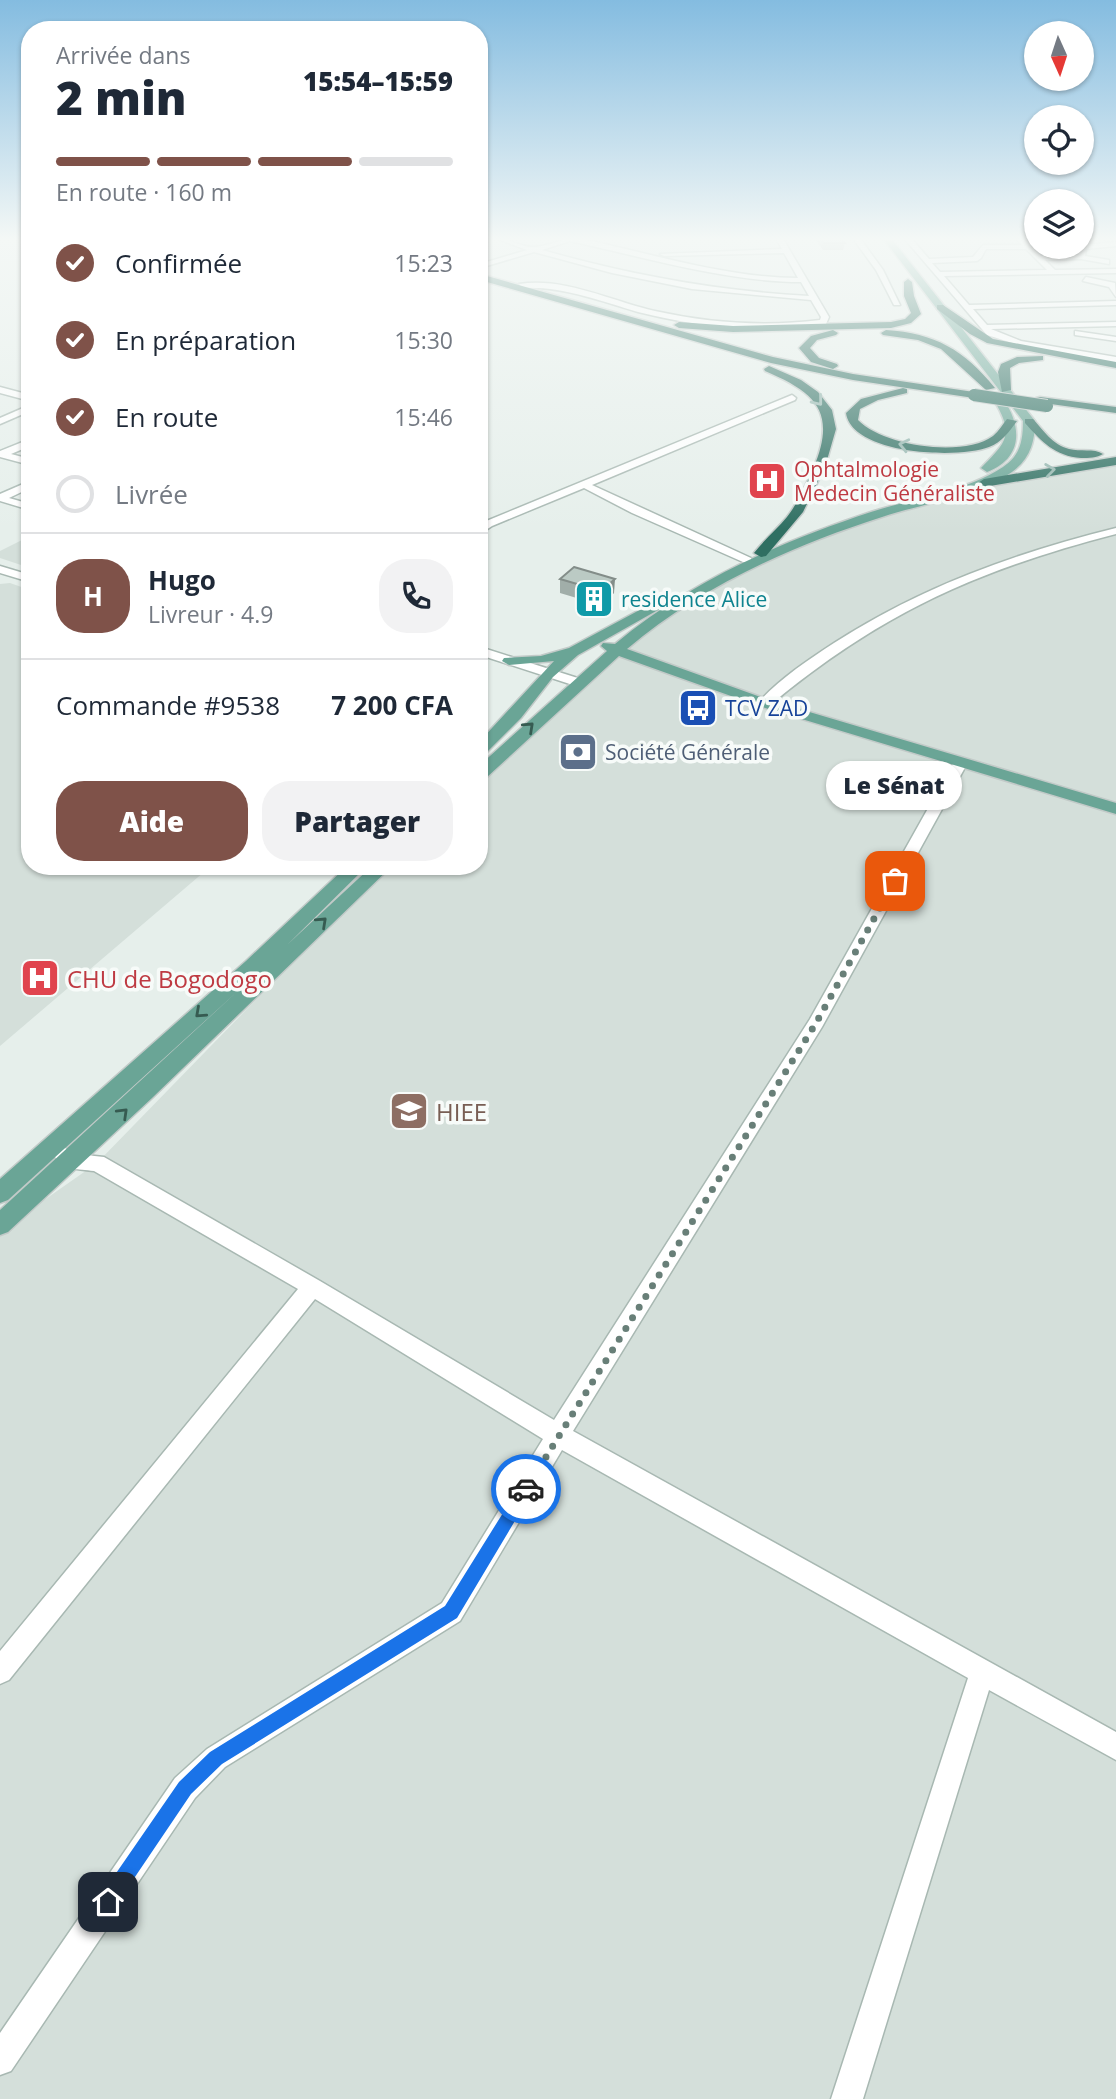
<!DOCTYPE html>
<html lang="fr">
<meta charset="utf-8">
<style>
body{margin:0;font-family:"Open Sans",sans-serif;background:#f2f2f3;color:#1f2937;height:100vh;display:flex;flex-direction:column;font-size:26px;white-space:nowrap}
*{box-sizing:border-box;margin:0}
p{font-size:23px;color:#747a83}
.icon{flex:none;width:38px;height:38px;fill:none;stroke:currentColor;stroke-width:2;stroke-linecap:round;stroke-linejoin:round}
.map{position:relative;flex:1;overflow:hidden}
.details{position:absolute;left:21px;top:21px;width:467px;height:854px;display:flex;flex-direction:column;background:#fff;border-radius:28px;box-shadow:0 2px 5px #0004}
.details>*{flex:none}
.needle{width:46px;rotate:177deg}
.buttons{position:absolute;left:1024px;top:21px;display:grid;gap:14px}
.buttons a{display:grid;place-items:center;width:70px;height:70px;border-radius:50%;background:#fff;box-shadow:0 2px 5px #0004;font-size:35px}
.pin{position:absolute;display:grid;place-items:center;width:60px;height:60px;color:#fff;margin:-30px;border-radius:14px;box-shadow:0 4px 10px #0006}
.courier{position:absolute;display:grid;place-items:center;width:70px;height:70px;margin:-35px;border:5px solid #1a73e8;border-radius:50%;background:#fff;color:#222;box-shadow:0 2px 9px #0007}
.bubble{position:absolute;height:49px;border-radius:24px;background:#fff;box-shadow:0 2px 5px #0004;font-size:23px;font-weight:800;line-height:49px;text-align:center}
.headline em{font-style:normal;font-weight:800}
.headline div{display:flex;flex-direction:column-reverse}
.headline{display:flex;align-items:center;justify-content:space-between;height:119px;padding:0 35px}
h1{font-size:46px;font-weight:800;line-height:52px}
.bar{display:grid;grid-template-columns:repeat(4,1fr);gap:10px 7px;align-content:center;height:84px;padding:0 35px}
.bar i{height:9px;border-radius:5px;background:#e0e1e3}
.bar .selected{background:#7f5249}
.bar p{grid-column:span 4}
.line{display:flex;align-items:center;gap:18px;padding:0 35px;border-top:2px solid #e0e1e3}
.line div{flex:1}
.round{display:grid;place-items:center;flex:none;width:74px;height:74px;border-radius:28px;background:#f2f2f3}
ol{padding:0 35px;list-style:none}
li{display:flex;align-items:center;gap:21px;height:77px}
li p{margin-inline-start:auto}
li .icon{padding:7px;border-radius:50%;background:#7f5249;color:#fff;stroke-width:4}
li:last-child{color:#747a83}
li i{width:38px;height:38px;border:4px solid #e0e1e3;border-radius:50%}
.primary-button{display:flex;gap:14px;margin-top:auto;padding:14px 35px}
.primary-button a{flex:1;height:80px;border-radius:28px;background:#7f5249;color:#fff;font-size:28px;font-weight:800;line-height:80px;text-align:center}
.primary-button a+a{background:#f2f2f3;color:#1f2937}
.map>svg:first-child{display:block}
.built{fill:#d4dfda}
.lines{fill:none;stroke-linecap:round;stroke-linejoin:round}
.minor-casing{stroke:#a8b8b2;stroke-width:3}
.major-casing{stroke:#c2cac8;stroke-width:3}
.highway-casing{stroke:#c2cac8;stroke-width:3}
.minor{fill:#fff;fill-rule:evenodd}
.major{fill:#6aa596;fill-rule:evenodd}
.highway{fill:#2f6f62;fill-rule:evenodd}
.highway-bridge-casing{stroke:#c2cac8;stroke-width:14;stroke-linecap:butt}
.highway-bridge{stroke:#2f6f62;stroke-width:12}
.wall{fill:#a1aea9}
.shaded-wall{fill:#838d89}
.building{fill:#bbcac4;stroke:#838d89;stroke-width:2}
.oneway{stroke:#93b5ae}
.oneway2{stroke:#365b51}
.route{fill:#1a73e8}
.done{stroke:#687f78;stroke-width:7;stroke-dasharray:0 12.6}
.labels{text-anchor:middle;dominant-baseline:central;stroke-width:7;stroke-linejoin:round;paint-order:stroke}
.far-health-label{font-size:21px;fill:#be3a42;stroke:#f7fbf9;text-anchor:start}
.far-culture-label{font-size:21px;fill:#0d838f;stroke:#f7fbf9;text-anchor:start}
.far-transit-label{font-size:21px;fill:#164399;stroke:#f7fbf9;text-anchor:start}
.far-service-label{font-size:21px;fill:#4e5e75;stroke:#f7fbf9;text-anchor:start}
.health-label{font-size:24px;fill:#be3a42;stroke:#f7fbf9;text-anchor:start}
.education-label{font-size:24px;fill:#785e54;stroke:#f7fbf9;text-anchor:start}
</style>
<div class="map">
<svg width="1116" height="2099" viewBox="0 0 1116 2099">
<rect width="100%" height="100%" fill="#e6efeb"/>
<g class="built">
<path d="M1116 461V2099H0V1231L97 1163 386 866H480V774L662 615 793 546 984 483Z"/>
<path d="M30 536V568L0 558V551Z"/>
<path d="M10 583 30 590V866H211L0 1046V584Z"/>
</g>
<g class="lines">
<g class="minor-casing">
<g id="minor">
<path d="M492 237C507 237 521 248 535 247 550 246 564 237 579 237L578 238C649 253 727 278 798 278L784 253 664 256 660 254 782 249 775 237H782L829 317 826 324C766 335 697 327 638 312 600 301 562 286 522 288L519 284C565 277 611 301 655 311 709 323 765 327 820 320L821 317 811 300 692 289 612 273 534 252 480 268V264L527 250ZM570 241C643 257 727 282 801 282L809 296C717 291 630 275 542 250Z"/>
<path d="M852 237H859L883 270 900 305H894L876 270Z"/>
<path d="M903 237H910L929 259 973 257 983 245H1022L1015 237H1022L1041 256 1078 255 1082 245 1116 242V246L1086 249 1085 256 1109 260V264L1081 259 1045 260 1055 270 1116 269V273L944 276 969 305 1116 301V305L973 309 987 325 1116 322V326L991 329 1021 341 1116 357V363L1019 345 987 335ZM986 249H1026L1047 270 940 272 932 263 977 261 981 258Z"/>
<path d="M1086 277 1115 283 1116 297 1109 287 1083 281Z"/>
<path d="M1075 331 1116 337V341L1075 335Z"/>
<path d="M0 387 30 395V401L0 393Z"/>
<path d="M792 395 796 398 795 400 592 485 751 558V562H743L632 513 584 488 492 526 480 534V526L484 522Z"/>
<path d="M30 405V411L0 424V418Z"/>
<path d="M30 439V446L11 454 30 459V465L0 457V451Z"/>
<path d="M30 481V488L9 498 30 504V510L0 501V494Z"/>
<path d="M1116 528V534C977 570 879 614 769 706H759L758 703C778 680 808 660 834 643 921 587 1015 553 1116 528Z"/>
<path d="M0 566 30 575V582L0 573Z"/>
<path d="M480 647 584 680 586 683 580 687 576 686 480 655Z"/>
<path d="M961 758 968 762 822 1027 573 1431 1116 1732V1760L989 1690 863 2099H831L968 1678 562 1450 460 1621 225 1767 195 1798 11 2071 0 2075V2033L175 1778 207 1749 442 1603 543 1439 315 1299 9 1680 0 1684V1651L298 1289 94 1171C78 1169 62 1170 54 1155L56 1150 63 1147 76 1154 104 1157 320 1281 554 1420 810 1019 954 762Z"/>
</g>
</g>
<g class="major-casing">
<g id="major">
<path d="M882 237H890L1035 421C1035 442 1030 459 1012 472 975 497 924 503 882 517 791 546 700 587 627 649L769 700 1116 803V814L759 706 619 656 486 778 480 779V765L607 651 601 646 603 643 615 644C689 582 780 542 871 512 914 498 965 492 1003 467 1020 456 1023 441 1023 421Z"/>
<path d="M1000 399 1004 400C1022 427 1023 458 987 472L981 468C1005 443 1015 436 995 402Z"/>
<path d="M660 599 667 603 665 606 578 655 553 677 521 718 486 753 480 755V741L554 661 509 665 502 661 504 658 541 656 569 648Z"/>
<path d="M347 866H367L287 945 372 866H392L152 1098 8 1232 0 1235V1210L239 990 8 1200 0 1203V1179L246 961Z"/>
</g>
</g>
<g class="highway-casing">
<g id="highway">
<path d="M480 274 773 357 853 374 974 392 979 395 974 398 853 380 771 363 480 280Z"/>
<path d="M908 279 912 282 914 296 921 314 911 323 891 328 733 332 679 328 674 325 679 322 733 326 891 322 905 319 911 313 904 296V282Z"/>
<path d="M937 305H943L993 339 1116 362V368L987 343 970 334 937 309Z"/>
<path d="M833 330 838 333 836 335 817 340 810 348 819 358 837 364 838 366 833 369 811 362 799 348 811 336Z"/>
<path d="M886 330C935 333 964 350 995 388L986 390 941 349 918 340 883 335 881 333Z"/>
<path d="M1043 356V360L1019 363 1010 368 1011 390 1002 392 998 372 1001 364 1017 357Z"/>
<path d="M769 366 801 380 818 392 832 410 836 429 825 467 803 512 766 556 761 557 754 553C764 540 777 529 787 517 798 503 806 485 813 469 837 413 817 393 765 371L764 369Z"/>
<path d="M903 388 907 389V393L878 400 860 409 858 420C883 446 963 458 993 436 999 431 1003 424 1007 419L1017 421C1009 432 1002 442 989 447 959 459 852 455 846 413L861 399Z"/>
<path d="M1040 397 1116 407V413L1036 402V398Z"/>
<path d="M1025 419H1033C1043 430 1053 445 1069 449 1080 452 1094 448 1103 454 1097 458 1089 458 1081 458 1055 456 1042 442 1025 423Z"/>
<path d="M1116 457V465L984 487 978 483 984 479Z"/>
</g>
</g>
<use href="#minor" class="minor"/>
<use href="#major" class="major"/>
<use href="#highway" class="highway"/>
<g class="highway-bridge-casing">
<path id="highway-bridge" d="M974 395 1047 406"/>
</g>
<use href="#highway-bridge" class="highway-bridge"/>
</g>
<g class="wall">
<path d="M814 237H840L845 243 843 250H823Z"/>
<path d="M560 579 614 593 600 605 560 593Z"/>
</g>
<path class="shaded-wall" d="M615 579 614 593 600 605 601 591Z"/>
<g class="building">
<path d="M820 237H840L845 243H824Z"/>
<path d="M574 567 615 579 601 591 560 579Z"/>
</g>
<defs><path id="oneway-chevron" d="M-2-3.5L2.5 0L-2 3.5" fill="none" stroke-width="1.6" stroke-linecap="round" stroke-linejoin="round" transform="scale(1.75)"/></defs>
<g class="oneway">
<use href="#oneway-chevron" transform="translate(818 401) rotate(51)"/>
<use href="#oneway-chevron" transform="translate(904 445) rotate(-167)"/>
<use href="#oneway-chevron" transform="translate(1050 470) rotate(-8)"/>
</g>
<g class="oneway2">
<use href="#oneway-chevron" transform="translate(529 727) rotate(-43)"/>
<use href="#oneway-chevron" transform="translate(322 922) rotate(-43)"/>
<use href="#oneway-chevron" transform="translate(200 1013) rotate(138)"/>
<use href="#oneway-chevron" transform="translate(123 1113) rotate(-44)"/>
</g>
<linearGradient id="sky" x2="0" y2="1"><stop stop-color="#84bce0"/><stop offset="0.45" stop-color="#f4f8f6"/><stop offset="1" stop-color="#f4f8f6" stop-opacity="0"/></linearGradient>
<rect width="1116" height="531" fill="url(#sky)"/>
<path class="route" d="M526 1482 531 1484 534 1489 531 1494 457 1618 222 1764 191 1794 114 1908 108 1911 101 1908 98 1902 101 1895 179 1782 210 1752 445 1606 521 1484Z"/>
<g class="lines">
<path class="done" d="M526 1489 816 1023 895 881"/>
</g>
<defs>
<g id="hospital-square" transform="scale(2.0125)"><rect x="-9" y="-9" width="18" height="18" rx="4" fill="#e0444e" stroke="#f7fbf9"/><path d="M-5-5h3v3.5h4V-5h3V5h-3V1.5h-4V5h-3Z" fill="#fff"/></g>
<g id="building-square" transform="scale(2.0125)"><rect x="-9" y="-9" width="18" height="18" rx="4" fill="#0f9aa8" stroke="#f7fbf9"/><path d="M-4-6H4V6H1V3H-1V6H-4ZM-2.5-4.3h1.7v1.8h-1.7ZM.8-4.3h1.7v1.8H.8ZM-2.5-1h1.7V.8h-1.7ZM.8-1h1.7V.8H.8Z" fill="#fff"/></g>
<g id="bus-square" transform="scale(2.0125)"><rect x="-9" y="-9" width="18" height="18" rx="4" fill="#1a4fb4" stroke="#f7fbf9"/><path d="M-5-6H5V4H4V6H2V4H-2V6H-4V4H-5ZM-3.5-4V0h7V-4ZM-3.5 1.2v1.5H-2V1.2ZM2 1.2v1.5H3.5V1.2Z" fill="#fff"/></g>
<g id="bank-square" transform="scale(2.0125)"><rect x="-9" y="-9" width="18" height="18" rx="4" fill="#5c6f8a" stroke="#f7fbf9"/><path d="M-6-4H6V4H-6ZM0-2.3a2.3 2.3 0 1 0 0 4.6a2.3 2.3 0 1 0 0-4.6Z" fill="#fff"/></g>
<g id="school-square" transform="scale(2.0125)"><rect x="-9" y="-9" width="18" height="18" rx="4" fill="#8d6e63" stroke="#f7fbf9"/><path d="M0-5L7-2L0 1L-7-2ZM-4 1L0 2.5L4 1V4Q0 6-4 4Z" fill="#fff"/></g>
</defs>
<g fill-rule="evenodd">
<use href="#hospital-square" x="767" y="481"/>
<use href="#building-square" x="594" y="599"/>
<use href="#bus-square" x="698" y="708"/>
<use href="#bank-square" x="578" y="752"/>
<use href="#hospital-square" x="40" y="978"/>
<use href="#school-square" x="409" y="1111"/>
</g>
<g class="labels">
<g class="far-health-label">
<text x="794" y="469">Ophtalmologie<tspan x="794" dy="24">Medecin Généraliste</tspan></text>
</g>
<g class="far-culture-label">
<text x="621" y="599">residence Alice</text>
</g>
<g class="far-transit-label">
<text x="725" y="708">TCV ZAD</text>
</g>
<g class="far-service-label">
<text x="605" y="752">Société Générale</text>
</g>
<g class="health-label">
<text x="67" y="978">CHU de Bogodogo</text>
</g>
<g class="education-label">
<text x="436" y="1111">HIEE</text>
</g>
</g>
</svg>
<div class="buttons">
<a><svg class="needle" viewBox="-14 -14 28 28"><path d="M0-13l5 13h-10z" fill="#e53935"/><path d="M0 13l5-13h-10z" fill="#747a83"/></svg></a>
<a><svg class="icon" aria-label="locate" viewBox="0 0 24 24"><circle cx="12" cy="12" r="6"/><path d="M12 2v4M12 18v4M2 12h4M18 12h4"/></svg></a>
<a><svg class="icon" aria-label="layers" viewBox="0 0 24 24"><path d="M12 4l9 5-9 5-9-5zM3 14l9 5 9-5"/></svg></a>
</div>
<div class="pin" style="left:895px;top:881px;background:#ea580c"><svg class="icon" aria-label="bag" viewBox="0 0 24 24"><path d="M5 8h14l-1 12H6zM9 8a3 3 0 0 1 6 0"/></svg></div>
<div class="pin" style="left:108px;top:1902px;background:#1f2937"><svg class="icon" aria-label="home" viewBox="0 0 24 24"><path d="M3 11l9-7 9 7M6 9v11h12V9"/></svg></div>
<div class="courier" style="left:526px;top:1489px"><svg class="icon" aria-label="car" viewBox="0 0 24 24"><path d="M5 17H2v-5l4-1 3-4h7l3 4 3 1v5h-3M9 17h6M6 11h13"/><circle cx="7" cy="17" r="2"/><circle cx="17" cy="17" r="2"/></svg></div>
<div class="bubble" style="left:826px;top:761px;width:136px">Le Sénat</div>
<section class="details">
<div class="headline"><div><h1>2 min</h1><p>Arrivée dans</p></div><em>15:54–15:59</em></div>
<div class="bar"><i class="selected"></i><i class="selected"></i><i class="selected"></i><i></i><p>En route · 160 m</p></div>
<ol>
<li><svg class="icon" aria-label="check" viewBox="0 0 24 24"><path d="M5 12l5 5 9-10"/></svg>Confirmée<p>15:23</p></li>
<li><svg class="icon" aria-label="check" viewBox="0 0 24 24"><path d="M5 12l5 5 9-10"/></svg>En préparation<p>15:30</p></li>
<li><svg class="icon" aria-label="check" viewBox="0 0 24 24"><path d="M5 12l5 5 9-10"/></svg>En route<p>15:46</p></li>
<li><i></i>Livrée</li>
</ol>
<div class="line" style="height:126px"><b class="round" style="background:#7f5249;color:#fff">H</b><div><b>Hugo</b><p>Livreur · 4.9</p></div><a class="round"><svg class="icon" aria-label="phone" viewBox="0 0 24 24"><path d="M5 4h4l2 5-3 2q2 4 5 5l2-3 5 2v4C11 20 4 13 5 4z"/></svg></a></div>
<div class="line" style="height:91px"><div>Commande #9538</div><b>7 200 CFA</b></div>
<div class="primary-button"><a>Aide</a><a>Partager</a></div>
</section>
</div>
